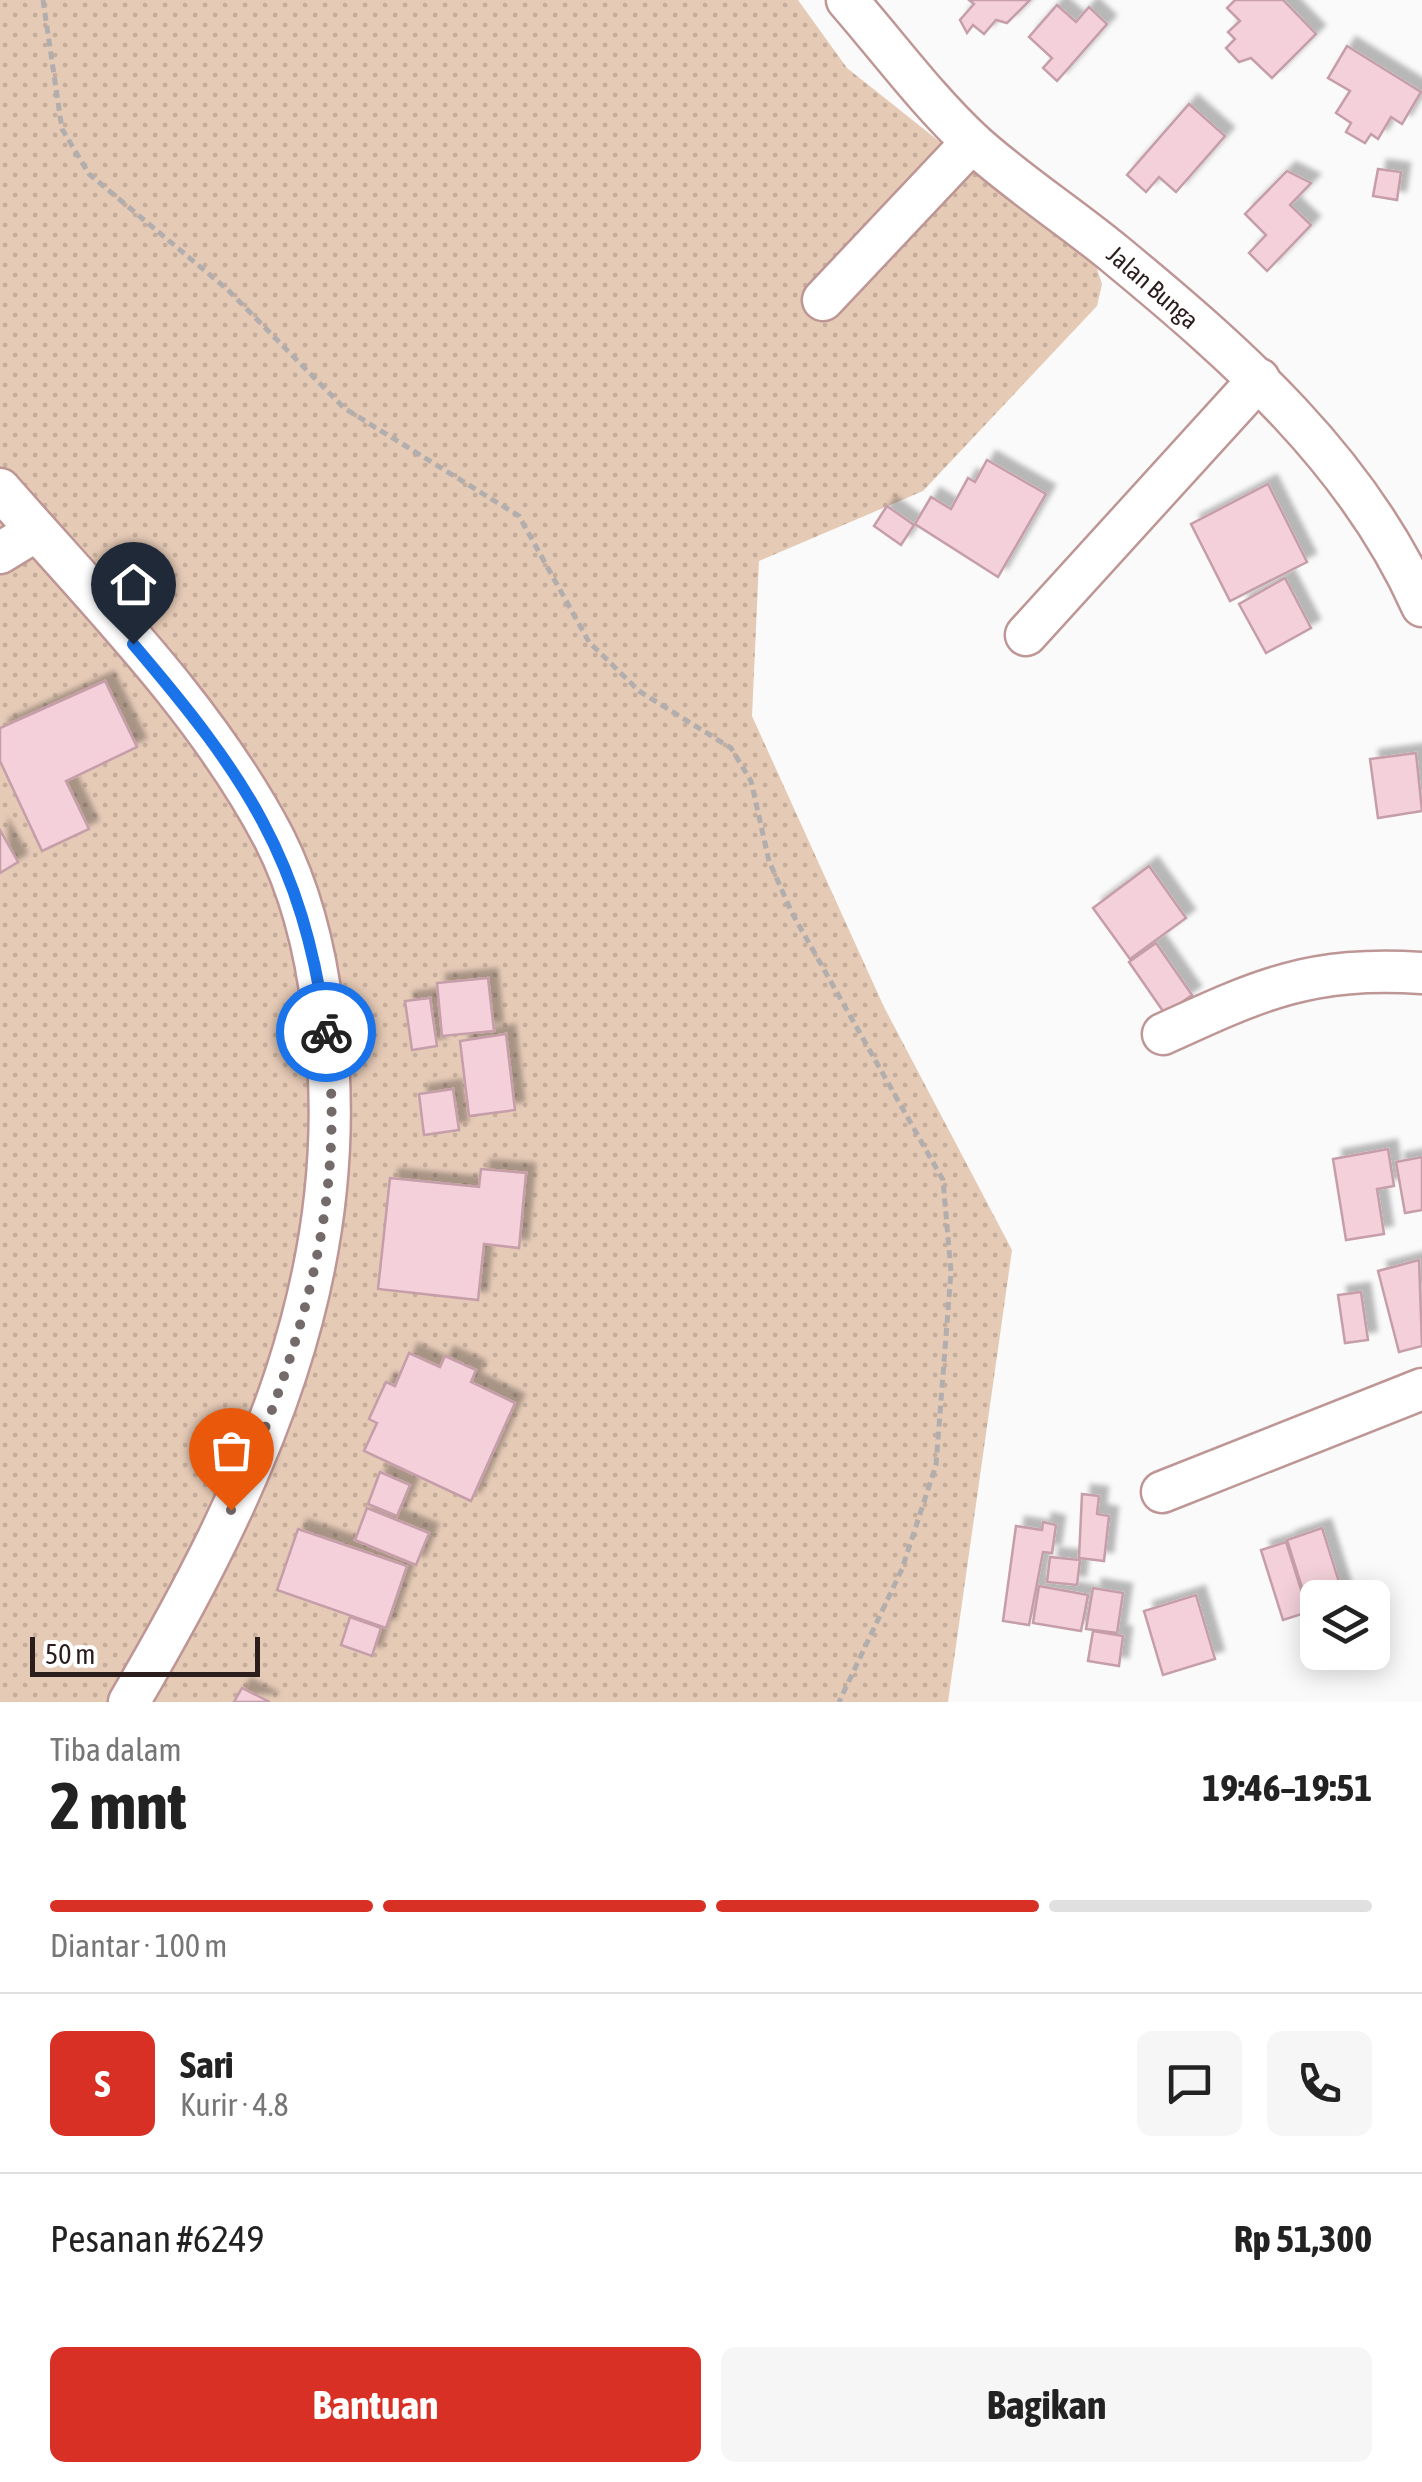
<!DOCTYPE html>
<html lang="id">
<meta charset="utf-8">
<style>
body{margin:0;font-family:"Asap Condensed",sans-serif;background:#f6f6f6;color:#222;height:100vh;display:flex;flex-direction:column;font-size:38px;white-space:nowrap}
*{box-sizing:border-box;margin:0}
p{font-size:32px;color:#767676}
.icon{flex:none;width:55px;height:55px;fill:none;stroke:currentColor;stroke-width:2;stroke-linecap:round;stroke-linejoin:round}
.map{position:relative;height:1702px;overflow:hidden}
.drawer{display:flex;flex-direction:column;background:#fff;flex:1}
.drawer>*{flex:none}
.tools{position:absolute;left:1300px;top:1580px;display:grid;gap:20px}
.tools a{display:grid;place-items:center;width:90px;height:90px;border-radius:15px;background:#fff;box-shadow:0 5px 25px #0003;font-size:50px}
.scale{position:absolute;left:30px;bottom:25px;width:230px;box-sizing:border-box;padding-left:10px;border:5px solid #2c1d1d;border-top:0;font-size:28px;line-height:35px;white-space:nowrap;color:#2c1d1d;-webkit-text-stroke:8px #fff;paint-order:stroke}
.pin{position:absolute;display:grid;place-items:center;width:85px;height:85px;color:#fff;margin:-102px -42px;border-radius:50% 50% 50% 0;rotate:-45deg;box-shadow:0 0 10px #0007}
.pin .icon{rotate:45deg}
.courier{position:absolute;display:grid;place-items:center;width:100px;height:100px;margin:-50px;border:8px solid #1a73e8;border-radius:50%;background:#fff;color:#222;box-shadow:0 2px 12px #0007}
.head em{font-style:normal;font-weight:700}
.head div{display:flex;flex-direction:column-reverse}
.head{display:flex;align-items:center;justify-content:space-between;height:170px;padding:0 50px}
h1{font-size:65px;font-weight:700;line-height:75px}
.bar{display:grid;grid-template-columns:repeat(4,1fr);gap:15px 10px;align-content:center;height:120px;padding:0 50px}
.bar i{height:12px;border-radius:8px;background:#e0e0e0}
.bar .selected{background:#d93025}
.bar p{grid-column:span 4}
.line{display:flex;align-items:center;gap:25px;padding:0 50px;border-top:2px solid #e0e0e0}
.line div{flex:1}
.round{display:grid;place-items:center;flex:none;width:105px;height:105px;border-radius:15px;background:#f6f6f6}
.button{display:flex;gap:20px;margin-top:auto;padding:20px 50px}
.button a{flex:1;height:115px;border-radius:15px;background:#d93025;color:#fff;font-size:40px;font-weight:700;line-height:115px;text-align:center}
.button a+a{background:#f6f6f6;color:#222}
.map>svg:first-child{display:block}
.grass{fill:url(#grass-dots)}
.building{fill:#f4d1da;stroke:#c59ea9;stroke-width:2.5;filter:url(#shadow)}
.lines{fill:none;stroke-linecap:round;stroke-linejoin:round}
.minor-casing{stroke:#be9695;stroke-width:45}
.path{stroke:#b3aeae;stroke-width:5;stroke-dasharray:8 5;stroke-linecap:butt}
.minor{stroke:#fff;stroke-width:40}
.done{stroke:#746a6a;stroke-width:10;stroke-dasharray:0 18}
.route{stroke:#1a73e8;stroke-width:12}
.labels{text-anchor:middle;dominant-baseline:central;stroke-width:9;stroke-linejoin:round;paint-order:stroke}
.street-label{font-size:25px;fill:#2c1d1d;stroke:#fff}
</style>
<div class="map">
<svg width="1422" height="1702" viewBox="0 0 1422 1702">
<defs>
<pattern id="grass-dots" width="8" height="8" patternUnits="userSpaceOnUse" patternTransform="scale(2.5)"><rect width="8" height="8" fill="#e5cab6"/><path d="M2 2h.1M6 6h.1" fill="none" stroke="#c5ad9c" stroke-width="1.8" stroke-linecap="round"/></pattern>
<filter id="shadow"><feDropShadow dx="9" dy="-9" stdDeviation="2.5" flood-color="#0004"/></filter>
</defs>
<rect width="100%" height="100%" fill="#fafafa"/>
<path class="grass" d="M0 0H798L847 68 1096 266 1102 284 1097 306 923 491 759 561 752 716 884 1007 1012 1250 948 1702H0Z"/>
<g class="building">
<path d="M969 0H1030L1007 23 996 20 984 34 973 25 967 33 960 20 974 4Z"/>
<path d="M1235 0H1283L1316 34 1272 78 1251 58 1239 62 1226 48 1235 39 1228 32 1240 21 1227 8Z"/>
<path d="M1057 5 1076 22 1089 7 1107 24 1057 81 1043 68 1052 58 1029 37Z"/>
<path d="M1347 46 1421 92 1402 124 1391 117 1378 139 1371 134 1365 143 1346 132 1351 123 1336 113 1350 91 1328 78Z"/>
<path d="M1189 104 1225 136 1176 192 1159 177 1146 192 1127 175Z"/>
<path d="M1378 169 1401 172 1397 200 1373 196Z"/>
<path d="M1287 171 1311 183 1290 205 1311 225 1267 271 1249 253 1266 235 1245 214Z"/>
<path d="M987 460 1046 494 998 577 915 524 931 497 951 509 968 478 975 482Z"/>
<path d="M1268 484 1307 562 1230 601 1191 524Z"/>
<path d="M887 506 914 525 901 545 874 526Z"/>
<path d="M1285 578 1311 628 1266 653 1239 604Z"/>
<path d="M105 681 137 747 66 781 89 829 42 851 0 761V728Z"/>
<path d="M1416 753 1422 811 1378 818 1370 759Z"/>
<path d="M0 830 18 862 0 873Z"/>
<path d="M1149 866 1186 918 1130 959 1093 908Z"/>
<path d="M1156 943 1192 995 1165 1014 1129 962Z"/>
<path d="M488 978 494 1031 442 1036 437 983Z"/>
<path d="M430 998 437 1046 412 1050 405 1001Z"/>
<path d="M506 1034 515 1110 469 1116 460 1041Z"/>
<path d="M453 1089 459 1130 424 1135 419 1094Z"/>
<path d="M1388 1149 1394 1186 1377 1189 1384 1234 1346 1240 1333 1159Z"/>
<path d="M1422 1157V1210L1405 1213 1396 1162Z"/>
<path d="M481 1169 526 1173 519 1248 484 1244 478 1300 378 1289 390 1178 479 1187Z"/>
<path d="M1419 1260 1422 1346 1399 1352 1378 1271Z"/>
<path d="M1361 1292 1368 1340 1345 1343 1338 1295Z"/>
<path d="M409 1353 440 1367 445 1356 476 1370 471 1382 515 1403 471 1501 364 1451 377 1423 369 1419 386 1382 395 1386Z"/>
<path d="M380 1472 410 1485 397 1516 368 1504Z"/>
<path d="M1082 1494 1099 1496 1097 1514 1109 1516 1104 1561 1079 1558Z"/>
<path d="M367 1508 429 1533 416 1565 355 1540Z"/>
<path d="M1043 1522 1056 1525 1052 1553 1043 1552 1029 1625 1003 1621 1016 1526 1042 1530Z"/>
<path d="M1322 1528 1344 1598H1318V1610L1310 1613 1287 1540Z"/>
<path d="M298 1529 407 1566 386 1628 277 1590Z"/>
<path d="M1286 1542 1308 1612 1283 1620 1261 1550Z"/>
<path d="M1050 1557 1080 1560 1077 1585 1047 1582Z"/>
<path d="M1039 1586 1088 1595 1081 1631 1033 1623Z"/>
<path d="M1093 1588 1123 1593 1117 1633 1086 1629Z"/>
<path d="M1196 1595 1215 1659 1163 1675 1144 1611Z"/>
<path d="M350 1617 381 1628 372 1656 341 1645Z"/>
<path d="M1093 1631 1123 1636 1119 1666 1088 1661Z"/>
<path d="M242 1688 270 1702H234Z"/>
</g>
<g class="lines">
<g class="minor-casing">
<g id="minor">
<path d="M847 0C888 47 927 100 972 142 1017 183 1069 216 1116 255 1236 354 1358 461 1422 606"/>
<path d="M823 300 972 142"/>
<path d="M0 489C96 599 206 708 274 838 301 891 316 954 323 1012 358 1268 255 1487 129 1702"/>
<path d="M0 553 36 531"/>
<path d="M1026 635 1259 379"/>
<path d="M1163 1034C1261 989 1311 966 1422 973"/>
<path d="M1162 1492 1422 1389"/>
</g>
</g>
<path class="path" d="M43 0 62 129 89 174 228 290 344 408 519 516 589 642 639 691 731 748 751 781 769 861 792 913 943 1180 951 1272 936 1465 902 1569 839 1702"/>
<use href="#minor" class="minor"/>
</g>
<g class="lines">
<path class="done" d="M231 1510C298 1358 349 1202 326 1032"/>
<path class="route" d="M133 644C244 774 303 858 326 1032"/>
</g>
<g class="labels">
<g class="street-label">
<text transform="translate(1153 287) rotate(41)">Jalan Bunga</text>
</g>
</g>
</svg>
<div class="tools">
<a><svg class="icon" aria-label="layers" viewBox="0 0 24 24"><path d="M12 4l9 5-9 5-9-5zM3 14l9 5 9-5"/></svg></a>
</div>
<div class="scale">50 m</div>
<div class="pin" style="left:231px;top:1510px;background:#ea580c"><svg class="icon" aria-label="bag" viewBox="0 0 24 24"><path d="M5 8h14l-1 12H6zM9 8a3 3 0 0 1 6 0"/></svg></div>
<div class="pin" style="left:133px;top:644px;background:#1f2937"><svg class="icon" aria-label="home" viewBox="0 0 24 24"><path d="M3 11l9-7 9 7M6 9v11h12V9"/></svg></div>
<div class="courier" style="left:326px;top:1032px"><svg class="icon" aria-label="bike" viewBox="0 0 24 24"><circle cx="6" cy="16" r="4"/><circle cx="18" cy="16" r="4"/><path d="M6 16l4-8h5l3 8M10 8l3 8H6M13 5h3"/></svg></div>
</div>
<section class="drawer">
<div class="head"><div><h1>2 mnt</h1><p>Tiba dalam</p></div><em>19:46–19:51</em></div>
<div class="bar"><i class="selected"></i><i class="selected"></i><i class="selected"></i><i></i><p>Diantar · 100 m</p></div>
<div class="line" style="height:180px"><b class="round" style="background:#d93025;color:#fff">S</b><div><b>Sari</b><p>Kurir · 4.8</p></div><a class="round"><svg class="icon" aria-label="chat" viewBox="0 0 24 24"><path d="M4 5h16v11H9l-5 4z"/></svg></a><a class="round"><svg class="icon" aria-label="phone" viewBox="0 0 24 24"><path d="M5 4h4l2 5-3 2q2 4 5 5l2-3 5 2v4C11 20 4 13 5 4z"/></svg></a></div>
<div class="line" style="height:130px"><div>Pesanan #6249</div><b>Rp 51,300</b></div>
<div class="button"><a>Bantuan</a><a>Bagikan</a></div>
</section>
